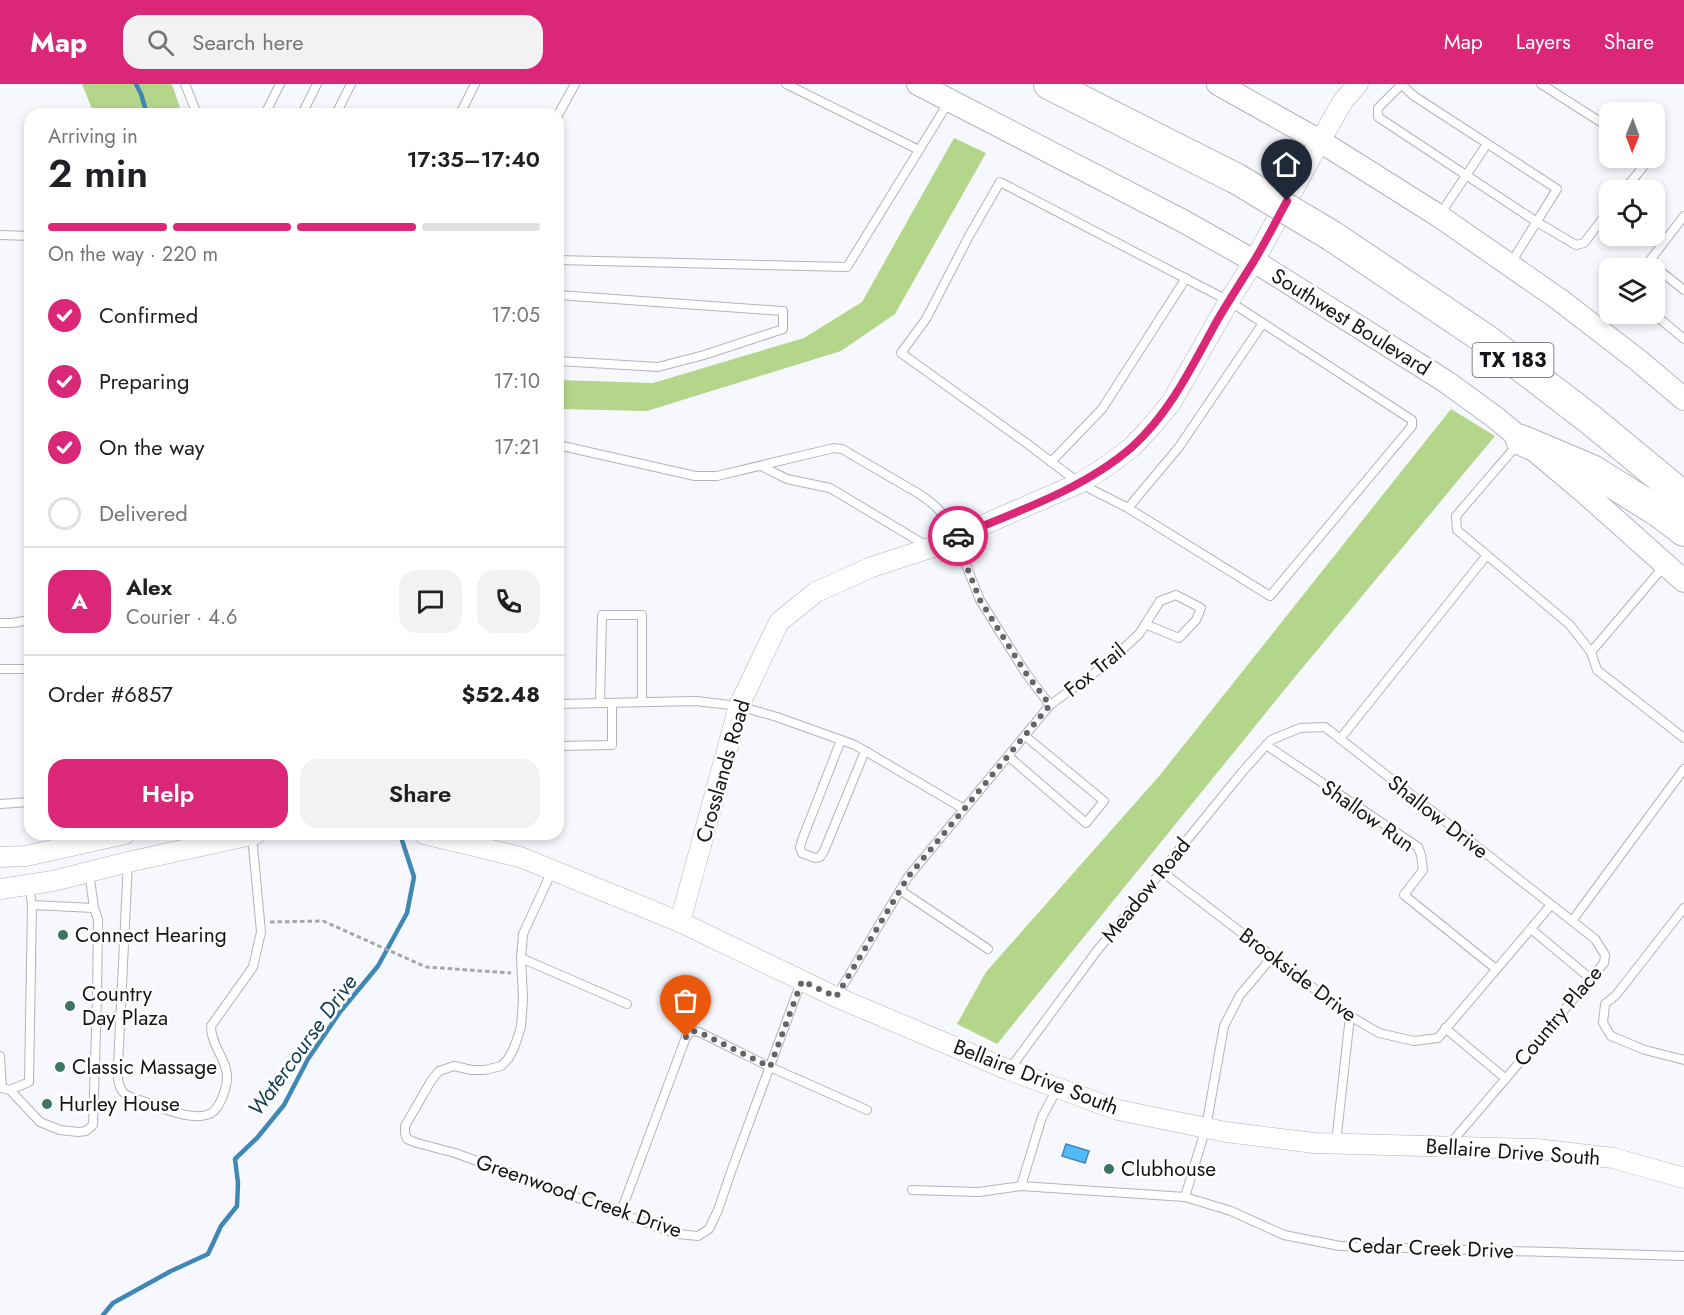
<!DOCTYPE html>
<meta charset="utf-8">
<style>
body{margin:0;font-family:Jost,sans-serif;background:#f2f2f2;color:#202124;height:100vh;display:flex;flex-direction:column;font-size:22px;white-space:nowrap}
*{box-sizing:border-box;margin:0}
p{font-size:20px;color:#757577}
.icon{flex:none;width:33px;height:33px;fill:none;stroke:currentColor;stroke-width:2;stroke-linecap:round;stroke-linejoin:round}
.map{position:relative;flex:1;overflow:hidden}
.panel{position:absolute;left:24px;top:24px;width:540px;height:732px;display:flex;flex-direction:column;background:#fff;border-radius:18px;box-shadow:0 3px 9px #0003}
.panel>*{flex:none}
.needle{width:39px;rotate:181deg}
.tools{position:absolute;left:1599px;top:18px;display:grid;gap:12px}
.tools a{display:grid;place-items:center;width:66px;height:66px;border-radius:12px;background:#fff;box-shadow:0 3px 9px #0003;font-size:30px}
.pin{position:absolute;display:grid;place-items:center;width:51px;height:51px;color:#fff;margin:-62px -26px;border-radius:50% 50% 50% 0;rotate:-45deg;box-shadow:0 0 6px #0007}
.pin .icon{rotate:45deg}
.courier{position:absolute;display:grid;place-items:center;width:60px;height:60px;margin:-30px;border:4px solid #db2777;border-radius:50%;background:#fff;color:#222;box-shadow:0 2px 8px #0007}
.headline em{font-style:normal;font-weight:600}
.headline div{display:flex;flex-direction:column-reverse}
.headline{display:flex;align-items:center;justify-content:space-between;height:102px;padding:0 24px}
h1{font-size:39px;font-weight:600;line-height:45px}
.bar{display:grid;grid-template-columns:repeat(4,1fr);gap:9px 6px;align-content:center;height:72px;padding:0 24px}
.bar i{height:8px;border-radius:4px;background:#e0e0e0}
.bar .active{background:#db2777}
.bar p{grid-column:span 4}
.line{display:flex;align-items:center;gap:15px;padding:0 24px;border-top:2px solid #e0e0e0}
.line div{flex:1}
.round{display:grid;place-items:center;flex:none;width:63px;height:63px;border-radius:18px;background:#f2f2f2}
ol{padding:0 24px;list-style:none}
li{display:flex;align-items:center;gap:18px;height:66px}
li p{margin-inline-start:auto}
li .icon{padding:6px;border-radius:50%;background:#db2777;color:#fff;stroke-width:4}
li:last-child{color:#757577}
li i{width:33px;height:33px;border:3px solid #e0e0e0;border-radius:50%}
.button{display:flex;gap:12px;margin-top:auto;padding:12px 24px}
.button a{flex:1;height:69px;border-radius:18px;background:#db2777;color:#fff;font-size:24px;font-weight:600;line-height:69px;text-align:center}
.button a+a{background:#f2f2f2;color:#202124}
header{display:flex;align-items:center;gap:36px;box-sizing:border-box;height:84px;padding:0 30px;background:#db2777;color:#fff}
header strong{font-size:28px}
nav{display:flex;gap:33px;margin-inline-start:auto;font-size:21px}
.search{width:420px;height:54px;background:#f2f2f2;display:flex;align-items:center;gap:15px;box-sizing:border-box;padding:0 21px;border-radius:18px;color:#757577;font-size:22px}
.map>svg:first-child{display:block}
.green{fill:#b4d68b}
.water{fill:#52baf7;stroke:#4088b4;stroke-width:1.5}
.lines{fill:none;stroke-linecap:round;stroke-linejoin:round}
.stream{stroke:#4088b4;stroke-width:4.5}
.service-casing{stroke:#b2b3bc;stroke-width:10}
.tertiary-casing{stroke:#b2b3bc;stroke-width:21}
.secondary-casing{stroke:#b2b3bc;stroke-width:24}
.motorway-casing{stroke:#b2b3bc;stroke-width:32}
.path{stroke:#a6a6ac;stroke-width:3;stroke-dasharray:4.5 3;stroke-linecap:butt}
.service{stroke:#fff;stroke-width:8}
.tertiary{stroke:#fff;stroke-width:20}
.secondary{stroke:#fff;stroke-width:22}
.motorway{stroke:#fff;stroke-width:30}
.motorway-bridge-casing{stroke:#b2b3bc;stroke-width:32;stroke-linecap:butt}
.motorway-bridge{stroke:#fff;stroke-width:30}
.done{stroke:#646469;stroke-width:6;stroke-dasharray:0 10.8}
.route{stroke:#db2777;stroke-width:8}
.poi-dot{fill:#3a7660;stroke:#fff;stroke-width:2}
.labels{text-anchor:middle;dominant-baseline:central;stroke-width:5;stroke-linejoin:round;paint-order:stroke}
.shield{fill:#fff;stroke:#5b5b5e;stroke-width:1.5}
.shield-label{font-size:20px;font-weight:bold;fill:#151519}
.street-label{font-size:21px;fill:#151519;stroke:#fff}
.poi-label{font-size:21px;fill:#151519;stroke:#fff;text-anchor:start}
.water-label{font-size:22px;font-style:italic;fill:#113d56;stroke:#fff}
</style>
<header>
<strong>Map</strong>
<div class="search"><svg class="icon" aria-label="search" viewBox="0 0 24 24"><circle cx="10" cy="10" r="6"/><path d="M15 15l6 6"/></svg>Search here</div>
<nav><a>Map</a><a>Layers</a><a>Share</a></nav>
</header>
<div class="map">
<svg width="1684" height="1231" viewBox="0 0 1684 1231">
<rect width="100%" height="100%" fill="#f7f7fe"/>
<g class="green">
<path d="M82 0H172L182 30H94Z"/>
<path d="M954 54 986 69 895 230 841 267 647 327 558 325V296L653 299 804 254 862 218Z"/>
<path d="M1451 325 1495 352 1299 588 997 960 957 940 986 888 1160 691Z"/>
</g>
<path class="water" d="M1066 1060 1089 1067 1085 1079 1062 1072Z"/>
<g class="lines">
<g class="stream">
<path d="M136 0 141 10 147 30"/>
<path d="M103 1231 113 1219 171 1187 208 1170 221 1142 237 1122 238 1099 235 1075 257 1054 284 1021 308 975 340 928 378 882 407 829 414 793 400 750"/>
</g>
<g class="service-casing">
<g id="service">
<path d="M185 0 197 30"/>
<path d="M786 0 919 66"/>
<path d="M1401 0 1414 12 1557 105 1511 179"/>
<path d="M1402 0 1378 24V33L1537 138 1576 161 1584 159 1610 125"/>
<path d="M1541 0 1610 44"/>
<path d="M265 30 280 0"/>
<path d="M302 30 317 0"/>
<path d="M336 30 351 0"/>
<path d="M460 30 475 0"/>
<path d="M558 31 575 0"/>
<path d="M1000 98 1229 217 1412 336V342L1270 512 1128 424 1079 399 1029 361 901 269 926 235 969 152Z"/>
<path d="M1624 106 1643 83 1642 74"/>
<path d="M1439 132 1487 60"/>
<path d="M0 151 30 152"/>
<path d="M558 176 847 183 950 16"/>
<path d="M1649 178 1684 206"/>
<path d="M1644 184 1684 132"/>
<path d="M558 211 783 227V245L704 271 658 283 558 277"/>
<path d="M1654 230 1684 255"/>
<path d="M1596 244 1610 228"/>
<path d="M558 361 695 392H717L834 364 842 365 921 411 934 421 943 430 955 453 980 516 1025 588 1050 621"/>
<path d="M1517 361 1456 432 1457 446 1570 541 1591 568 1597 586 1684 654"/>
<path d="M1051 378 1102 325 1186 194"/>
<path d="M761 382 787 395 830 404 927 462"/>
<path d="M1128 424 1179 363 1263 239"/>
<path d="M0 539H12L30 536"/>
<path d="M1591 568 1665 481"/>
<path d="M0 585H30"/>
<path d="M600 619 602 531H642V618"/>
<path d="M558 620 696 617 739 622 777 633 855 661 964 725"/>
<path d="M1340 655 1487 471"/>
<path d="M841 656 802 756 800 764 802 769 815 774 820 773 824 767 865 667"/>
<path d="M1266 661 1418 763 1421 771 1423 786 1404 811 1496 885"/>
<path d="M558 662 612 661V619"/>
<path d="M1008 672 1086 739 1104 717 1025 652"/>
<path d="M0 720 30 718"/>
<path d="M128 778 118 982C118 991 117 1001 123 1008 128 1014 141 1016 148 1019 164 1025 199 1040 214 1027 220 1021 224 1010 226 1002 232 979 211 965 211 942L253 883 261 848 252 751"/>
<path d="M552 787 523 850 521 874 523 914 521 943 514 964 508 975 501 982 485 986H472L454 982 439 987 431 997 405 1042V1049L407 1055 417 1059 455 1069 677 1150 698 1152 709 1145 718 1126 732 1085 801 898"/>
<path d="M1161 787 1350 932 1379 949 1414 957 1438 954 1551 821"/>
<path d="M29 800 32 821 94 824 89 788"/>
<path d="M900 806 988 865"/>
<path d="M1684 824 1616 911 1605 920 1603 939 1611 952 1645 966 1684 976"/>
<path d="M1572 837 1684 685"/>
<path d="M1531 845 1591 895"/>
<path d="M521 874 627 920"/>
<path d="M836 913 908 793 1050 621 1108 579 1139 550 1160 517 1176 511 1201 524 1196 536 1179 554 1145 540"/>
<path d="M1445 944 1506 995"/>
<path d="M0 972 2 1004 10 1006 29 998 32 821"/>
<path d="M1009 986 1096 868 1243 687 1271 656 1300 644 1325 643 1595 855 1605 871 1604 879 1450 1060"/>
<path d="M10 1006 40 1038 60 1046 78 1048 86 1047 93 1041 97 914 98 835 94 824"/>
<path d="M1336 1059 1350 932"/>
<path d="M1021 1102 1042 1033 1057 1005"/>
<path d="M912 1106 979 1108 1021 1102 1185 1113 1231 1127 1284 1151 1340 1162 1684 1172"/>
<path d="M1185 1113 1206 1043 1224 942 1240 911 1273 872"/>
<path d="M620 1130 686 953 692 947 699 948 770 983 867 1026"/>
</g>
</g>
<g class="tertiary-casing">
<g id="tertiary">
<path d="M424 750 520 773 680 838 836 913 1009 986 1118 1026 1226 1048 1314 1059 1537 1065 1613 1074 1684 1094"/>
<path d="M0 773 26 772 125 750"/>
<path d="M0 805 53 797 128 778 256 750"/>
<path d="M680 838 739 622 779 538 816 508 872 483 930 464 1082 398 1107 382 1132 363 1149 345 1171 319 1229 217 1254 177 1320 57 1343 17 1358 0"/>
</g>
</g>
<g class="secondary-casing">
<g id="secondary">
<path d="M918 0 1183 137 1254 177 1445 297 1496 334 1583 407 1684 497"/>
<path d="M1218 0 1320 57 1439 132 1560 216 1639 277 1684 315"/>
</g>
</g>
<g class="motorway-casing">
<g id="motorway">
<path d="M1049 0 1237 95"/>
<path d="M1332 152 1488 257 1591 336 1684 413"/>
<path d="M1521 356 1592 386 1659 428 1684 447"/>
</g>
</g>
<path class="path" d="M270 838 323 837 426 883 511 889"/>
<use href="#service" class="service"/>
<use href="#tertiary" class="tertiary"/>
<use href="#secondary" class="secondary"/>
<use href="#motorway" class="motorway"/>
<g class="motorway-bridge-casing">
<path id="motorway-bridge" d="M1237 95 1332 152"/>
</g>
<use href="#motorway-bridge" class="motorway-bridge"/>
</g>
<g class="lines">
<path class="done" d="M686 953 692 947 699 948 770 983 802 897 836 913 908 793 1050 621 1025 588 980 516 955 453 958 452"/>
<path class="route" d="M958 452C1016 428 1084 405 1132 363 1171 328 1193 280 1218 235 1230 215 1242 196 1254 177 1266 157 1276 137 1287 117"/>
</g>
<g class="poi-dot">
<circle cx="63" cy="851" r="6"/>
<circle cx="70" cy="922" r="6"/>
<circle cx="60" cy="983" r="6"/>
<circle cx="47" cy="1020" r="6"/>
<circle cx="1109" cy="1085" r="6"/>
</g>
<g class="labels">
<rect class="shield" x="1472.5" y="259" width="81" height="34" rx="4.5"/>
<g class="shield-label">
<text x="1513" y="276">TX 183</text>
</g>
<g class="street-label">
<text transform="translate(1351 238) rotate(32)">Southwest Boulevard</text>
<text transform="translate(1095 586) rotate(-39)">Fox Trail</text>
<text transform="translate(723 687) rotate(-74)">Crosslands Road</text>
<text transform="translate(1368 732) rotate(35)">Shallow Run</text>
<text transform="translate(1438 733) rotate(38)">Shallow Drive</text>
<text transform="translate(1146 806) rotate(-51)">Meadow Road</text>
<text transform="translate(1298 891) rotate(37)">Brookside Drive</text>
<text transform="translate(1558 932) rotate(-50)">Country Place</text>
<text transform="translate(1036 993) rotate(21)">Bellaire Drive South</text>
<text transform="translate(1513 1068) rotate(4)">Bellaire Drive South</text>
<text transform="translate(579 1112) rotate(19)">Greenwood Creek Drive</text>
<text transform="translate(1431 1164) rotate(2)">Cedar Creek Drive</text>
</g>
<g class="poi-label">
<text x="75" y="851">Connect Hearing</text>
<text x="82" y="910">Country<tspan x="82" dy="24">Day Plaza</tspan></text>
<text x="72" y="983">Classic Massage</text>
<text x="59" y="1020">Hurley House</text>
<text x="1121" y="1085">Clubhouse</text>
</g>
<g class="water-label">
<text transform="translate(302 961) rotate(-54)">Watercourse Drive</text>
</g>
</g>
</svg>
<div class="tools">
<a><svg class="needle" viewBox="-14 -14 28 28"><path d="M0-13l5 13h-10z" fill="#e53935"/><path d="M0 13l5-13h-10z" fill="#757577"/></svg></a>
<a><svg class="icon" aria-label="locate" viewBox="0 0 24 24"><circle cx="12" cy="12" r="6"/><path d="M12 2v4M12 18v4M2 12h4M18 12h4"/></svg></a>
<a><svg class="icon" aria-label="layers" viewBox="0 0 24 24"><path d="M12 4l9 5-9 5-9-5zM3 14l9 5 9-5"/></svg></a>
</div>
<div class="pin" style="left:686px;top:953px;background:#ea580c"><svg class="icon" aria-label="bag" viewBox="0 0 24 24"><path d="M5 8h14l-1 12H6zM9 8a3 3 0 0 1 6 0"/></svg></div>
<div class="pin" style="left:1287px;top:117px;background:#1f2937"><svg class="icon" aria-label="home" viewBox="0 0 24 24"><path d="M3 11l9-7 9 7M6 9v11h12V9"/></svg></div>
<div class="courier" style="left:958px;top:452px"><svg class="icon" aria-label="car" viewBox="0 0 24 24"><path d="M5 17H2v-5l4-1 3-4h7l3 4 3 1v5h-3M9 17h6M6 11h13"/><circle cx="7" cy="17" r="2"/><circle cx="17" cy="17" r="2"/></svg></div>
<section class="panel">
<div class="headline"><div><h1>2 min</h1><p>Arriving in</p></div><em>17:35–17:40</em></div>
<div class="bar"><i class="active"></i><i class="active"></i><i class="active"></i><i></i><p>On the way · 220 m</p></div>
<ol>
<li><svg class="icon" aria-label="check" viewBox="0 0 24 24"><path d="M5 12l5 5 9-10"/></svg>Confirmed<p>17:05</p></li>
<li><svg class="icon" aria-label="check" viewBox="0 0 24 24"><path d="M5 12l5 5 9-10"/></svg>Preparing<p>17:10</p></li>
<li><svg class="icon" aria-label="check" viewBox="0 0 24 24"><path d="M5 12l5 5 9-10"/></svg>On the way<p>17:21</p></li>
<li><i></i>Delivered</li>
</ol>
<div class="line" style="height:108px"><b class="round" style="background:#db2777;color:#fff">A</b><div><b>Alex</b><p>Courier · 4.6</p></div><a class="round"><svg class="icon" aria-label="chat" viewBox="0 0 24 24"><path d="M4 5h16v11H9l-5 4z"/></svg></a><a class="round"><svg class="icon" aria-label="phone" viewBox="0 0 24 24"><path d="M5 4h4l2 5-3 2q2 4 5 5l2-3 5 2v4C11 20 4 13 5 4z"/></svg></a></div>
<div class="line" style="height:78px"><div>Order #6857</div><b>$52.48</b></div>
<div class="button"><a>Help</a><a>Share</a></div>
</section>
</div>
